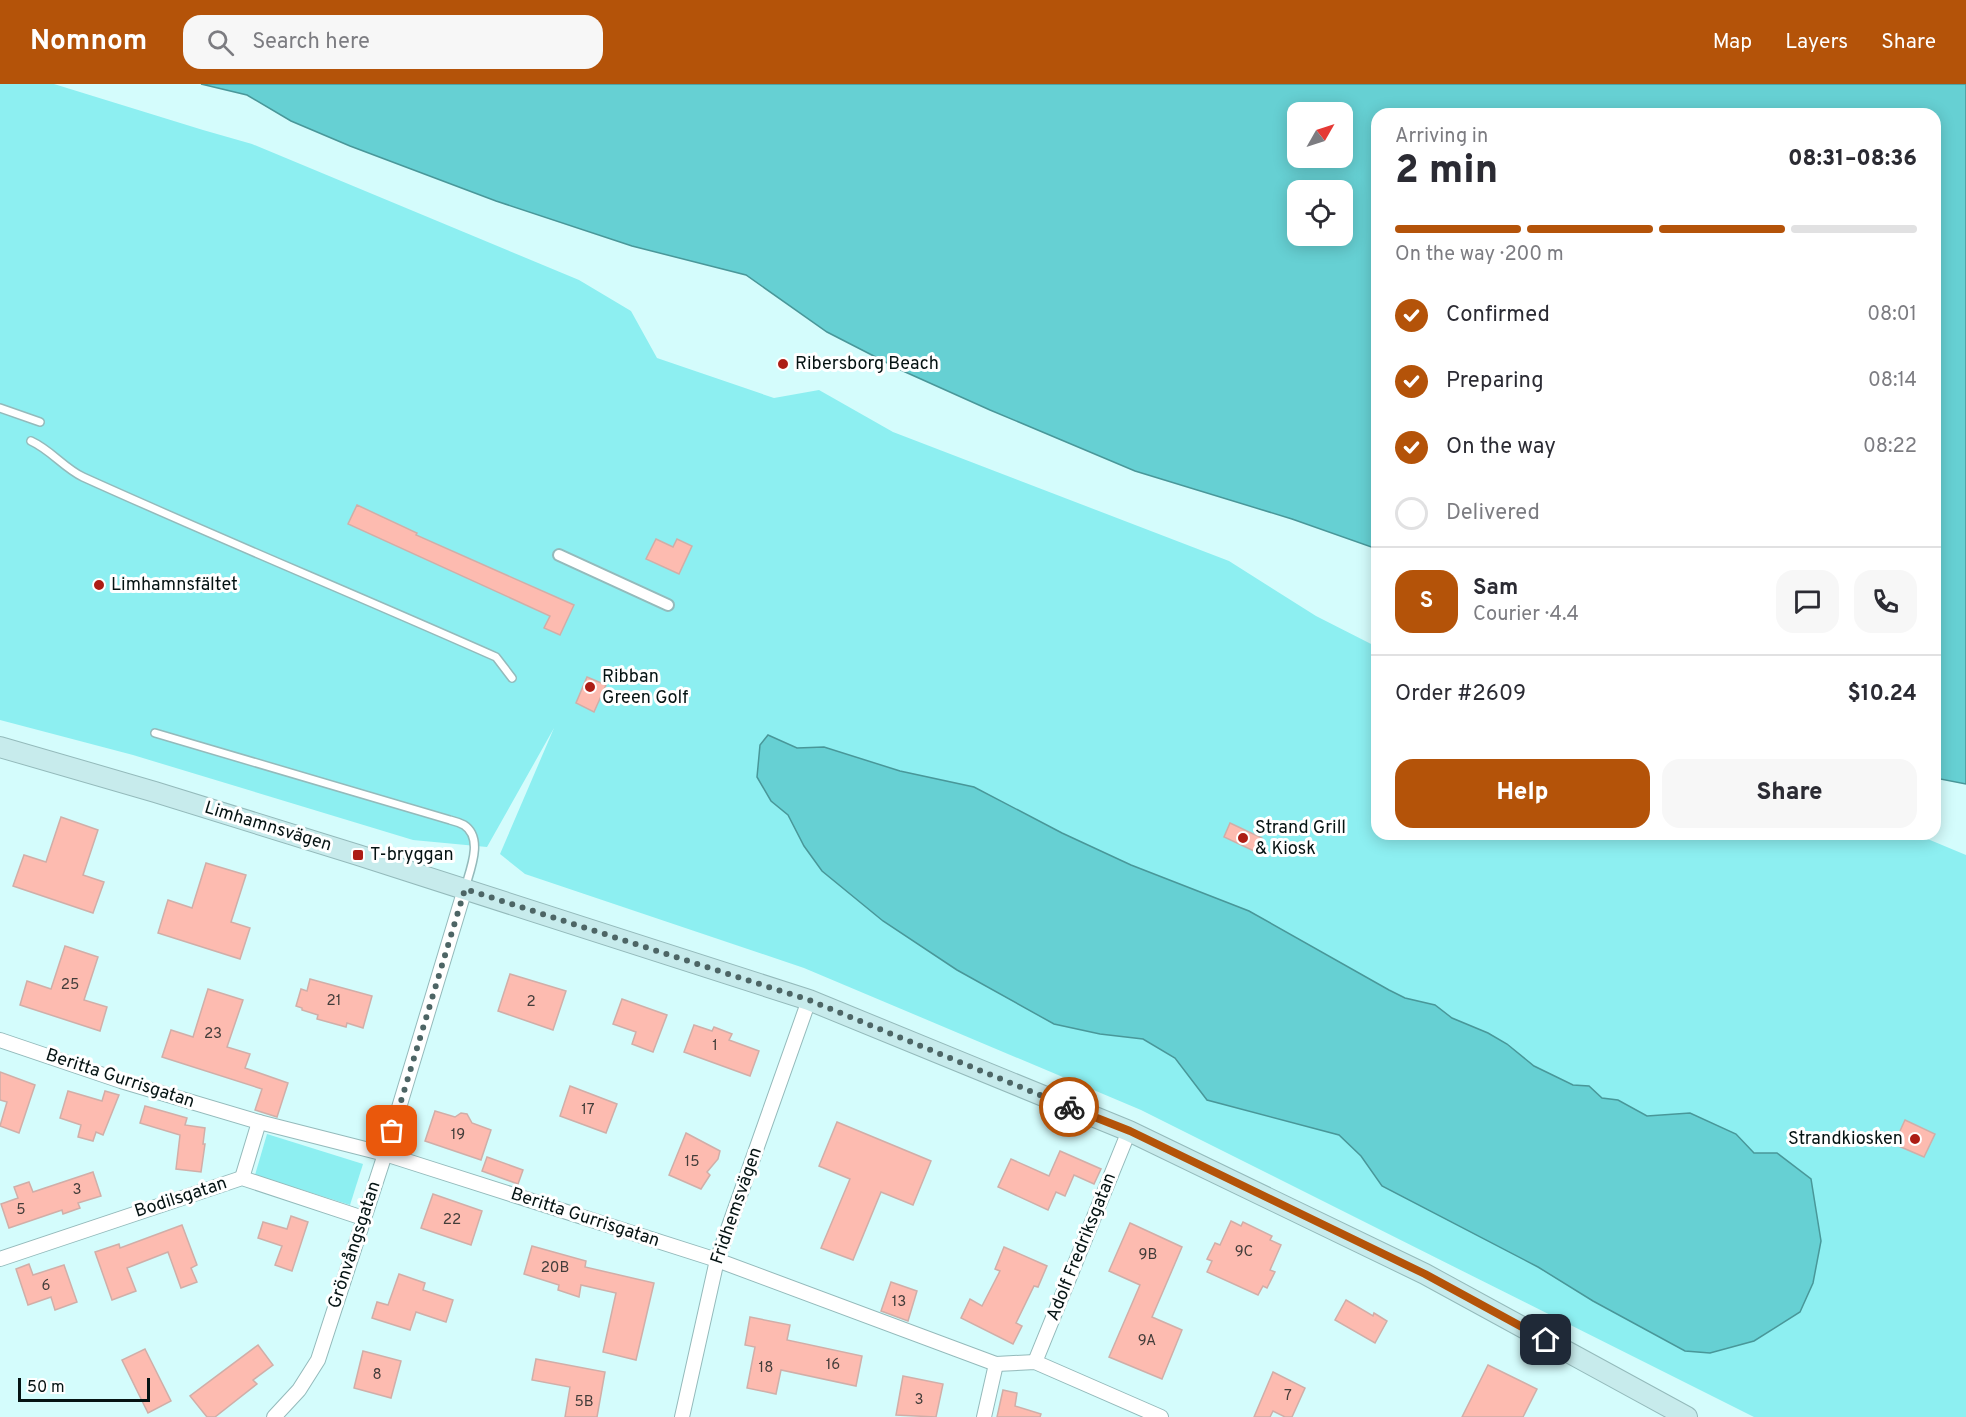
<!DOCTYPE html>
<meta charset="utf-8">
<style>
body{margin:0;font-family:Overpass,sans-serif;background:#f7f7f7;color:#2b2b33;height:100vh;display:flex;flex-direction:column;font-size:22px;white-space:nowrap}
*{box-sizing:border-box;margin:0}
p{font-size:20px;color:#7c7c81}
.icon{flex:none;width:33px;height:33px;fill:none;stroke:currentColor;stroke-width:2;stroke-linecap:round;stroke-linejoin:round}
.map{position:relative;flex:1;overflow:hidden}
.side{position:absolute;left:1371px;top:24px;width:570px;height:732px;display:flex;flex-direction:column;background:#fff;border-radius:18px;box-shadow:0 3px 15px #0003}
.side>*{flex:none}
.needle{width:39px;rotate:51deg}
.controls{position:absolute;left:1287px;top:18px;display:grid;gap:12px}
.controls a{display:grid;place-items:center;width:66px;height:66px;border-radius:12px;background:#fff;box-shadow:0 3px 15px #0003;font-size:30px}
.scale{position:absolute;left:18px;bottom:15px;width:132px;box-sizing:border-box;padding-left:6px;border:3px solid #051313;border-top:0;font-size:16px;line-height:21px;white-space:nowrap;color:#051313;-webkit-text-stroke:4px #fff;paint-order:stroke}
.pin{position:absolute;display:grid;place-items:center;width:51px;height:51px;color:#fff;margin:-26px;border-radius:12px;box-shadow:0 3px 9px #0006}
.courier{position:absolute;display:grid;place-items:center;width:60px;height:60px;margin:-30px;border:4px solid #b45309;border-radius:50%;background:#fff;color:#222;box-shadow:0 2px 8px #0007}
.headline em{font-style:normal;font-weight:800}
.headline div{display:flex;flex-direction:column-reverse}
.headline{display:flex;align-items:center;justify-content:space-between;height:102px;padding:0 24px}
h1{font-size:39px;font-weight:800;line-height:45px}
.bar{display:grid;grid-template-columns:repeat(4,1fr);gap:9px 6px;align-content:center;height:72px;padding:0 24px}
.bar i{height:8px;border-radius:4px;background:#e1e1e2}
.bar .on{background:#b45309}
.bar p{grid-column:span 4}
.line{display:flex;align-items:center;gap:15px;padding:0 24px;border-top:2px solid #e1e1e2}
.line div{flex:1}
.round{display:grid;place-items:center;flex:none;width:63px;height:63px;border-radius:18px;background:#f7f7f7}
ol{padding:0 24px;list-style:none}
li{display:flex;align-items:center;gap:18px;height:66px}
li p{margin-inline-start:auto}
li .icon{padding:6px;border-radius:50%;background:#b45309;color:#fff;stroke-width:4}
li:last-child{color:#7c7c81}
li i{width:33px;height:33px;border:3px solid #e1e1e2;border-radius:50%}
.cta{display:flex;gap:12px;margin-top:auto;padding:12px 24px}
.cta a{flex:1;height:69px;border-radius:18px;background:#b45309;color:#fff;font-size:24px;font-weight:800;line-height:69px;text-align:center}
.cta a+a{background:#f7f7f7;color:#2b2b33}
header{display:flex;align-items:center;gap:36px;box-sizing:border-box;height:84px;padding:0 30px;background:#b45309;color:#fff}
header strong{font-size:28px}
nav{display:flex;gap:33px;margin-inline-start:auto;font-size:21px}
.search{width:420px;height:54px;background:#f7f7f7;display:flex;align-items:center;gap:15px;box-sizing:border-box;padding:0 21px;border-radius:18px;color:#7c7c81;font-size:22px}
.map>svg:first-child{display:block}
.green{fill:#8deff1}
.water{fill:#66d0d3;stroke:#499799;stroke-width:1.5;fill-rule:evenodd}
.building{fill:#fdbbb0;stroke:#d0aea8;stroke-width:1.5}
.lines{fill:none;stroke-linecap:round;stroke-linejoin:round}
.service-casing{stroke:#94babb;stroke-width:10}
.pedestrian-casing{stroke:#94babb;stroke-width:14}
.minor-casing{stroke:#94babb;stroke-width:16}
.secondary-casing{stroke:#94babb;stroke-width:22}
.service{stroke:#fff;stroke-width:7}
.pedestrian{stroke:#fff;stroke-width:10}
.minor{stroke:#fff;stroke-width:14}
.secondary{stroke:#c7ebec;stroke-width:20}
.done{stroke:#4d6565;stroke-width:6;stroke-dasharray:0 10.8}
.route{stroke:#b45309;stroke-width:8}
.poi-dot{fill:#ad1d15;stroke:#fff;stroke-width:2}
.labels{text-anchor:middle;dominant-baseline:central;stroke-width:6;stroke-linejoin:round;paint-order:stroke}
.number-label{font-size:15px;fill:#433d3a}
.poi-label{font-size:18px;fill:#051313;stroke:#fff;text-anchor:start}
.street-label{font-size:18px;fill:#051313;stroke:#fff}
</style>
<header>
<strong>Nomnom</strong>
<div class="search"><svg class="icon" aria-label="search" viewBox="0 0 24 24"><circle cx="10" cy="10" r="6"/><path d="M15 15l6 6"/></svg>Search here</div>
<nav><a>Map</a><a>Layers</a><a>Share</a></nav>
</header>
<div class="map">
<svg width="1966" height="1333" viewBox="0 0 1966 1333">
<rect width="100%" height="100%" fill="#d4fcfc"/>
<g class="green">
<path d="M0 0H54L203 46 252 60 579 196 631 227 657 274 774 314 819 306 893 348 1229 477 1316 532 1377 563V750H1893L1930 756 1966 771V1333H1754L1141 1026 804 884 525 790 500 770 554 644 487 763 413 756 133 671 0 636Z"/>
<path d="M267 1050 363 1080 350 1121 255 1091Z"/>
</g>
<g class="water">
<path d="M201 0H1966V700L1935 694V30H1377V465L1292 435 1135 387 990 326 903 287 827 248 746 191 632 162 496 117 350 62 291 37 247 11ZM1298 28H1342V74H1298ZM1298 106H1342V152H1298Z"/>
<path d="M768 651 797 664 824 663 900 687 974 703 1062 749 1131 781 1249 827 1389 906 1405 914 1435 921 1452 934 1488 949 1507 960 1534 982 1573 1001 1589 1002 1602 1014 1618 1016 1647 1032 1690 1029 1736 1050 1754 1069H1777L1811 1095 1821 1157 1813 1199 1800 1228 1754 1257 1710 1269 1685 1267 1593 1217 1538 1183 1382 1102 1361 1072 1339 1051 1207 1016 1175 974 1143 955 1100 950 1054 940 957 886 883 837 822 787 804 762 788 731 771 717 757 693 760 661Z"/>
</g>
<g class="building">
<path d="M357 421 417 449 416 451 574 521 560 551 544 544 550 532 348 440Z"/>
<path d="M656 455 673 463 677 455 692 462 679 490 646 475Z"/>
<path d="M587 593 606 601 594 628 576 619Z"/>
<path d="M61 733 98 746 83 791 104 798 93 829 13 802 24 771 46 778Z"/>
<path d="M1230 739 1262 754 1256 768 1224 753Z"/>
<path d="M206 779 246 791 231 838 250 844 240 875 158 849 168 816 192 824Z"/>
<path d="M65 862 98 873 84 916 107 923 100 947 20 921 27 897 51 905Z"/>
<path d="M510 890 566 907 553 946 498 927Z"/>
<path d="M310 895 372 912 363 944 347 939 346 943 317 935 318 931 302 926V924L296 922 301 905 307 907Z"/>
<path d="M208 905 243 916 227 963 250 970 245 984 288 999 277 1033 255 1026 262 1005 162 973 171 946 193 953Z"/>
<path d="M622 915 667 931 653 968 632 960 636 948 613 940Z"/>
<path d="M694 941 712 947 714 943 732 950 729 956 759 967 750 992 684 968Z"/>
<path d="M0 988 35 1001 19 1049 0 1042 7 1018 0 1016Z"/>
<path d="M570 1002 617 1020 606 1049 560 1032Z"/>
<path d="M68 1007 102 1017 105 1007 119 1011 103 1051 96 1048 93 1057 78 1053 81 1041 60 1034Z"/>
<path d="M145 1022 187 1034 185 1041 205 1044 203 1060H205L201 1088 176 1085 180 1051 140 1039Z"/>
<path d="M435 1027 455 1033 461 1029 467 1030 472 1039 491 1046 481 1076 425 1057Z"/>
<path d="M1905 1036 1935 1050 1924 1073 1894 1060Z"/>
<path d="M837 1038 931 1077 913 1121 881 1108 853 1176 821 1164 850 1095 819 1082Z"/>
<path d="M686 1049 720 1067 718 1075 707 1088 710 1091 701 1105 669 1091Z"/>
<path d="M1060 1067 1101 1085 1094 1100 1074 1091 1065 1112 1056 1108 1048 1126 998 1103 1011 1075 1049 1092Z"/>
<path d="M487 1073 523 1086 518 1100 482 1087Z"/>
<path d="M93 1088 101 1112 78 1119 80 1124 63 1130 62 1126 9 1144 1 1120 18 1114 14 1103 29 1098 33 1108Z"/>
<path d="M433 1110 482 1127 471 1161 421 1144Z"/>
<path d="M291 1132 308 1138 292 1187 275 1181 282 1162 258 1154 263 1138 287 1145Z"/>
<path d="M1231 1137 1241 1142 1243 1138 1272 1152 1270 1156 1281 1161 1270 1186 1275 1188 1267 1204 1263 1202 1258 1211 1207 1188 1212 1177 1207 1175 1215 1159 1220 1161Z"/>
<path d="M1130 1139 1182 1163 1152 1233 1182 1246 1162 1295 1109 1273 1140 1201 1109 1187Z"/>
<path d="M182 1141 197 1181 191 1184 197 1198 181 1204 168 1168 127 1184 136 1207 112 1216 95 1168 119 1160 120 1164Z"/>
<path d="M532 1162 586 1177 585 1183 654 1199 636 1276 603 1268 616 1209 581 1201 579 1213 558 1206 559 1201 524 1190Z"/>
<path d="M1004 1163 1047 1182 1038 1203 1034 1202 1016 1239 1022 1242 1013 1260 961 1234 970 1215 982 1222 1000 1187 995 1185Z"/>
<path d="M29 1180 33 1191 64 1181 77 1218 55 1226 51 1213 28 1221 16 1185Z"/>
<path d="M399 1190 425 1199 423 1206 453 1216 446 1238 416 1228 410 1246 372 1234 377 1218 388 1221Z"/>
<path d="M891 1198 917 1207 908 1237 881 1227Z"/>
<path d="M1346 1216 1373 1232 1374 1229 1387 1237 1375 1259 1335 1236Z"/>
<path d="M750 1233 790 1241 787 1256 862 1272 856 1302 781 1286 776 1310 747 1304 755 1263 745 1261Z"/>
<path d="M258 1261 273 1281 253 1296 257 1300 215 1333H207L190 1312Z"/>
<path d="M145 1265 171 1317 148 1329 122 1276Z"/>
<path d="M363 1267 401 1277 391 1314 354 1304Z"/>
<path d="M536 1275 605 1288 597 1333H565L570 1303 532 1296Z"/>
<path d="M1488 1281 1537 1305 1523 1333H1462Z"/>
<path d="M1273 1288 1305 1304 1292 1333H1285L1273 1327 1270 1333H1254Z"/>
<path d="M903 1292 943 1300 936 1333 896 1331Z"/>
<path d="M1003 1306 1017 1309 1015 1322 1041 1330 1040 1333H997Z"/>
</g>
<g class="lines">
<g class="service-casing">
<g id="service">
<path d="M0 324 40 338"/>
<path d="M31 357C51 366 64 384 83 393 220 455 359 512 496 573L512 594"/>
<path d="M155 649 450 736C454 737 460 739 464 741 484 754 470 786 465 804"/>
</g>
</g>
<g class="pedestrian-casing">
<path id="pedestrian" d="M559 471 668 521"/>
</g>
<g class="minor-casing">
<g id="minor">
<path d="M0 956 121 997 259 1038 385 1070 717 1176 996 1280 1035 1278 1161 1333"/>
<path d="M242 1094 259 1038"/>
<path d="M0 1175 242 1094 363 1134"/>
<path d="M1035 1278 1129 1047"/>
<path d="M274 1333 299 1306 318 1276 385 1070 465 805"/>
<path d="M682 1333 717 1176 809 916"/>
<path d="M984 1333 996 1280"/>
</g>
</g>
<g class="secondary-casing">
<path id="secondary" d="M0 663 155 708 358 771 809 916 1129 1047 1425 1190 1687 1333"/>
</g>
<use href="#service" class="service"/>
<use href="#pedestrian" class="pedestrian"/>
<use href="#minor" class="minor"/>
<use href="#secondary" class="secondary"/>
</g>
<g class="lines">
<path class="done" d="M392 1047 465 805 809 916 1069 1023"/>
<path class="route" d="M1069 1023 1130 1047 1425 1190 1546 1256"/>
</g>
<g class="poi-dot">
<circle cx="783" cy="280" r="6"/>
<circle cx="99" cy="501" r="6"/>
<circle cx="590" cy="603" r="6"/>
<circle cx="1243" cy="754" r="6"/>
<rect x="352" y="765" width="12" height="12" rx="3"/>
<circle cx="1915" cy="1055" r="6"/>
</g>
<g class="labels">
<g class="number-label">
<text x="70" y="901">25</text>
<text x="334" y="917">21</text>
<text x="531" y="918">2</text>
<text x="213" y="950">23</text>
<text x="715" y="962">1</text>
<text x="588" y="1026">17</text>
<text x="458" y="1051">19</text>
<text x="692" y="1078">15</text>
<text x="77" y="1106">3</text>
<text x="21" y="1126">5</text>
<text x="452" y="1136">22</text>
<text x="1244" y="1168">9C</text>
<text x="1148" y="1171">9B</text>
<text x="555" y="1184">20B</text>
<text x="46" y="1202">6</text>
<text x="899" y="1218">13</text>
<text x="1147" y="1257">9A</text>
<text x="833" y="1281">16</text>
<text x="766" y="1284">18</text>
<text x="377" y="1291">8</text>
<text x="1288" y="1312">7</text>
<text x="919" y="1316">3</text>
<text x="584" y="1318">5B</text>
</g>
<g class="poi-label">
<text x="795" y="280">Ribersborg Beach</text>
<text x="111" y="501">Limhamnsfältet</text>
<text x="602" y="593">Ribban<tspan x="602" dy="21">Green Golf</tspan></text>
<text x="1255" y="744">Strand Grill<tspan x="1255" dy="21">&amp; Kiosk</tspan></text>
<text x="370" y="771">T-bryggan</text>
<text x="1903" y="1055" text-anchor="end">Strandkiosken</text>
</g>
<g class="street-label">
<text transform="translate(268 743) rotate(17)">Limhamnsvägen</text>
<text transform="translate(120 995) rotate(18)">Beritta Gurrisgatan</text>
<text transform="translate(181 1114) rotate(-18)">Bodilsgatan</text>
<text transform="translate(737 1122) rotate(-71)">Fridhemsvägen</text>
<text transform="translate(585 1134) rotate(18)">Beritta Gurrisgatan</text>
<text transform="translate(355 1161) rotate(-72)">Grönvångsgatan</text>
<text transform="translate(1082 1163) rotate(-68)">Adolf Fredriksgatan</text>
</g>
</g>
</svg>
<div class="controls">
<a><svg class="needle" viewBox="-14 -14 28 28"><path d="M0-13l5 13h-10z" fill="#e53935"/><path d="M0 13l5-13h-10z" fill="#7c7c81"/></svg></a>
<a><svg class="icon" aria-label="locate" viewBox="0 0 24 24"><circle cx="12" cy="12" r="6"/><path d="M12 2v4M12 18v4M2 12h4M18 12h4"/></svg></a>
</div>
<div class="scale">50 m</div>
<div class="pin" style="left:392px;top:1047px;background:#ea580c"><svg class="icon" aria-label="bag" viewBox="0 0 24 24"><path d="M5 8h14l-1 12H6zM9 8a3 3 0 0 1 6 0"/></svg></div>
<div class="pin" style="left:1546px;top:1256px;background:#1f2937"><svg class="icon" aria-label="home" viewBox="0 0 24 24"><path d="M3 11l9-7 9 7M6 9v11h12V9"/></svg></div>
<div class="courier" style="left:1069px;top:1023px"><svg class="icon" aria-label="bike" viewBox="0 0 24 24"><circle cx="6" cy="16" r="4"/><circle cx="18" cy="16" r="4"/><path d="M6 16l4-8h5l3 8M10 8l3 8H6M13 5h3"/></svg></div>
<section class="side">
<div class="headline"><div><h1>2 min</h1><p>Arriving in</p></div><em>08:31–08:36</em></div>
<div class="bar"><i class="on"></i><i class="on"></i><i class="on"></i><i></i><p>On the way · 200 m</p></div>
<ol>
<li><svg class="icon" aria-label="check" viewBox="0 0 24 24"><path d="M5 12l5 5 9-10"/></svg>Confirmed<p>08:01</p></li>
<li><svg class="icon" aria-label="check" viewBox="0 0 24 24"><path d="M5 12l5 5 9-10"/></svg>Preparing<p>08:14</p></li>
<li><svg class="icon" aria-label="check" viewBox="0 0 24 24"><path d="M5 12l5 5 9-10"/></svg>On the way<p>08:22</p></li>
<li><i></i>Delivered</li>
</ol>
<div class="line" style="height:108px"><b class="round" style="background:#b45309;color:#fff">S</b><div><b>Sam</b><p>Courier · 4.4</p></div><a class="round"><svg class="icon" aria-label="chat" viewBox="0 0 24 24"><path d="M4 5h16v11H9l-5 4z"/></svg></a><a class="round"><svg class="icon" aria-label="phone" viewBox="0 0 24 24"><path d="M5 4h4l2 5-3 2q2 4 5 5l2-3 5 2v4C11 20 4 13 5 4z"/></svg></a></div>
<div class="line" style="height:78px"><div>Order #2609</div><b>$10.24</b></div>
<div class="cta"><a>Help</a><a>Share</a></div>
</section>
</div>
